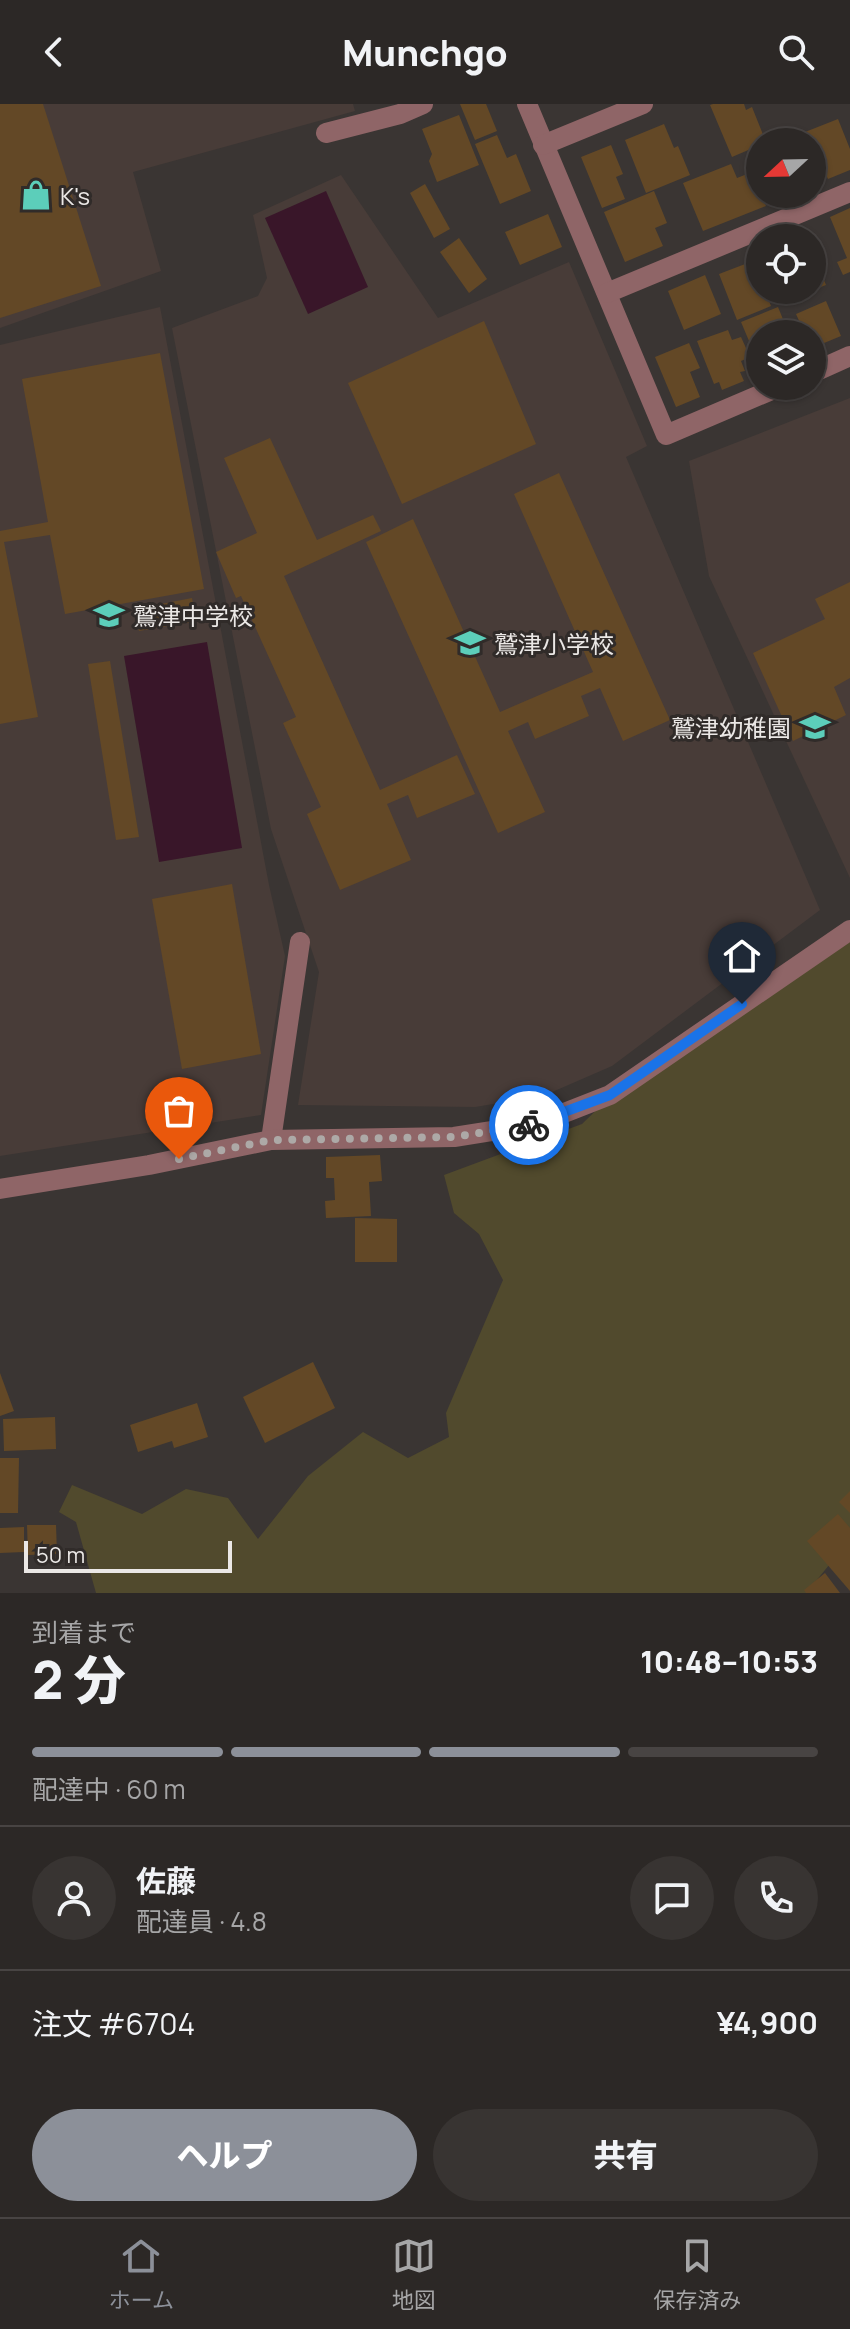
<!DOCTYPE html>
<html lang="ja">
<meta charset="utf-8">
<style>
body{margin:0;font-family:Manrope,"Noto Sans JP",sans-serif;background:#383432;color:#f1f3f6;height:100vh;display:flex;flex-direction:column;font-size:30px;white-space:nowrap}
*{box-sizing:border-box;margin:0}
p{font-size:26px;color:#a6a6a7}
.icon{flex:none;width:44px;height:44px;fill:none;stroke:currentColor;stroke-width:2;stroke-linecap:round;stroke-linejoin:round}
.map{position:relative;height:1489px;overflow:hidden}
.details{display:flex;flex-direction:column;background:#2c2826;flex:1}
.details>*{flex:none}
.needle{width:52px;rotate:248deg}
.tools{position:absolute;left:746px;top:24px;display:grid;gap:16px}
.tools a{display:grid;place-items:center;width:80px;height:80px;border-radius:50%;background:#2c2826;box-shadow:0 2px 6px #0004,0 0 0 2px #484443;font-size:40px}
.scale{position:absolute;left:24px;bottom:20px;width:208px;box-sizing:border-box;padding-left:8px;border:4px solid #ebe8e6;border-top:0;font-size:22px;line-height:28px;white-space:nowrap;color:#ebe8e6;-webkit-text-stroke:6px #302b29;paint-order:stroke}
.pin{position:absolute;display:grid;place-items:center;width:68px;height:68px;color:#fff;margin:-82px -34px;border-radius:50% 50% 50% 0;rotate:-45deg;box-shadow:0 0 8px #0007}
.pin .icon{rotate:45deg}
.courier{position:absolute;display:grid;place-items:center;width:80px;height:80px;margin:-40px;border:6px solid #1a73e8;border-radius:50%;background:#fff;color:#222;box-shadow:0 2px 10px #0007}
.overview em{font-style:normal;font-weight:800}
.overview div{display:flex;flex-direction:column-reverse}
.overview{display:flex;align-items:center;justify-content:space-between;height:136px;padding:0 32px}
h1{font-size:52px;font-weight:800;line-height:60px}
.bar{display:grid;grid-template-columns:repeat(4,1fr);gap:12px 8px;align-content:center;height:96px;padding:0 32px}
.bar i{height:10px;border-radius:6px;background:#484443}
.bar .current{background:#8c9099}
.bar p{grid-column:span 4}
.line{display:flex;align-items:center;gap:20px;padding:0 32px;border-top:2px solid #484443}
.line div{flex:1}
.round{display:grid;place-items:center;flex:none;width:84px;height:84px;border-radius:42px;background:#383432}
.primary-button{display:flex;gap:16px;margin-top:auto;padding:16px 32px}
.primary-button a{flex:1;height:92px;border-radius:48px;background:#8c9099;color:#fff;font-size:32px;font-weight:800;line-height:92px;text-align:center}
.primary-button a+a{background:#383432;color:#f1f3f6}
header{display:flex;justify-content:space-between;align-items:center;height:104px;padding:0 32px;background:#2c2826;font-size:36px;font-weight:800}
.tabs{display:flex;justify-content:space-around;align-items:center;height:112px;border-top:2px solid #484443;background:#2c2826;font-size:22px;color:#a6a6a7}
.tabs a{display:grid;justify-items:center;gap:4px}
.tabs .current{color:#8c9099}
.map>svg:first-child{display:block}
.built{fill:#483c38}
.green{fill:#514a2d}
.water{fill:#391629}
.building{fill:#634826}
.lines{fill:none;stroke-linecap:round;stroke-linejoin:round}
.street{stroke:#8f6567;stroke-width:20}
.done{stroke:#ada9a7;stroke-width:8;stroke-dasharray:0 14.4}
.route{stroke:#1a73e8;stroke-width:10}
.labels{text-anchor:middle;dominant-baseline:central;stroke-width:6;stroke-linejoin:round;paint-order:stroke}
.poi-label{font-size:24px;fill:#ebe8e6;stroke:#302b29;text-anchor:start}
</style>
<header><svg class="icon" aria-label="back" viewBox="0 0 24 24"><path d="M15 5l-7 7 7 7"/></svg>Munchgo<svg class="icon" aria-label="search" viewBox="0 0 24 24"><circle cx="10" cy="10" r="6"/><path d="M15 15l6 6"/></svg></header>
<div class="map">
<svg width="850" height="1489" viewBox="0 0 850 1489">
<rect width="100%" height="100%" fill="#3a3533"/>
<g class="built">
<path d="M0 0H353L355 7 133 68 161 167 0 224Z"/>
<path d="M341 71 438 214 569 158 647 342 626 353 820 806 612 962 543 992 475 1003 298 1001 319 868 271 725 172 224 258 192 267 174 253 111Z"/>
<path d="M160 203 269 781 285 852 261 1011 0 1052V241Z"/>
<path d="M850 294V774L709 472 689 357Z"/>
</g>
<path class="green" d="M850 826V1430L839 1449 806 1489H96L76 1418 59 1408 72 1381 142 1410 186 1385 228 1394 258 1435 308 1372 363 1328 408 1354 449 1333 446 1309 503 1176 479 1130 454 1109 444 1071 582 1020 619 984Z"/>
<g class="water">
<path d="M326 87 368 183 308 210 265 114Z"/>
<path d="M207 538 242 744 159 758 124 552Z"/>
</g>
<g class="building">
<path d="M0 0H43L101 182 0 214Z"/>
<path d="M460 0H486L497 27 475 36Z"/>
<path d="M713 0H744L746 6 752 3 766 38H760V41L732 53 710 1Z"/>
<path d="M459 11 479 61 437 78 429 57 432 50 422 25Z"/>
<path d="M838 15 850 45V66L828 75 818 54 812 57V38H803L800 30Z"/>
<path d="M664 20 674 44 678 42 690 71 646 89 625 36Z"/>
<path d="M497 31 507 54 516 50 531 87 500 100 475 40Z"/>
<path d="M611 41 623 70 616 73 625 95 602 104 581 53Z"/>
<path d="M731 60 737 74 752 68 766 102 703 127 683 79Z"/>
<path d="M425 80 450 125 434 134 410 89Z"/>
<path d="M654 87 667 119 655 124 663 142 625 158 604 108Z"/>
<path d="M850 104V168L843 171 837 158 847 154 830 113Z"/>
<path d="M548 110 562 143 520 161 505 128Z"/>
<path d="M459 134 487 175 469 189 440 148Z"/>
<path d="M812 146 826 181 790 195 786 186H812Z"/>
<path d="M753 157 760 175V186H765L771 202 737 216 719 170Z"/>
<path d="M705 171 721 210 684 226 668 187Z"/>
<path d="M826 197 841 232 812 244V230H805L796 210Z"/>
<path d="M778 203 789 230H760V263L741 218Z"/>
<path d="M484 217 536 340 402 400 348 279Z"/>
<path d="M728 226 732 236 741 233 750 253 741 257 745 267 740 268 744 277 722 286 719 278 714 280 697 237Z"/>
<path d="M689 239 700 264 690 268 700 293 676 303 655 253Z"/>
<path d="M160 249 204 485 65 510 50 431 4 438 38 613 0 620V427L48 418 22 275Z"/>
<path d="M270 334 317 436 373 411 381 427 284 472 380 686 457 651 475 690 417 714 408 691 387 700 411 756 340 786 307 710 321 703 283 619 296 613 241 492 236 494 216 448 257 429 224 354Z"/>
<path d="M559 369 670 616 623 637 600 584 581 592 589 612 535 635 528 618 508 627 545 708 498 729 366 438 413 415 500 608 593 568 514 390Z"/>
<path d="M850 478V574L834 583 846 611 793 637 753 549 825 515 815 495Z"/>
<path d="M192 494 196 517 139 527 135 505Z"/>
<path d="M110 557 139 733 116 736 88 560Z"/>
<path d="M232 780 261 950 182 965 152 795Z"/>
<path d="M380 1051 382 1077 369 1078 371 1112 326 1114 325 1097 335 1096 334 1074H326V1053Z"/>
<path d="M355 1114 397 1115V1158H355Z"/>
<path d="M313 1258 335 1304 265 1339 243 1293Z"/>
<path d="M0 1269 14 1307 0 1312Z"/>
<path d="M197 1299 208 1333 174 1344 172 1337 138 1348 130 1321Z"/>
<path d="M55 1313 56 1345 4 1347 3 1315Z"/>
<path d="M0 1354H19L18 1409H0Z"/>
<path d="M850 1387V1409L839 1398Z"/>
<path d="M838 1410 850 1424V1487L807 1437Z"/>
<path d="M27 1421H56L57 1450 28 1451Z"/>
<path d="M24 1423V1448L0 1449V1424Z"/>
<path d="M825 1469 840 1489H806L804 1486Z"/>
</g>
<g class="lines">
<g class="street">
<path d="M527 0 666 331 781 282"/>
<path d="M326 29 400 10 423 0"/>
<path d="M543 41 643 0"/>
<path d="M607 189 850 88"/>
<path d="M812 269 850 252"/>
<path d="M271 1036 300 838"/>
<path d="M0 1085 149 1061 271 1036 454 1033 536 1020 610 991 850 826"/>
</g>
</g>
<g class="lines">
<path class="done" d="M179 1055 271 1036 454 1033 529 1021"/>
<path class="route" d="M529 1021 610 991 742 900"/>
</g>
<defs>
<g id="shop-bare" transform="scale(2.4)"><path d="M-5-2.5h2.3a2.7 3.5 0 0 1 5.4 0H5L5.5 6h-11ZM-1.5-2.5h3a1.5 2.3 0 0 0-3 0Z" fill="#5cceba" stroke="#302b29" stroke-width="2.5" paint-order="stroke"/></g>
<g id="school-bare" transform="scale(2.4)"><path d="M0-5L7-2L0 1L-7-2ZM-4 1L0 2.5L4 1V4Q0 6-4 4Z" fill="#5cceba" stroke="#302b29" stroke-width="2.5" paint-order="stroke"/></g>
</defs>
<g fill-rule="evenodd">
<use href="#shop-bare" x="36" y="91"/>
<use href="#school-bare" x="109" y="511"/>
<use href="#school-bare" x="470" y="539"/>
<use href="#school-bare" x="815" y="623"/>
</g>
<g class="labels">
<g class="poi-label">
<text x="60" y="91">K's</text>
<text x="133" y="511">鷲津中学校</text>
<text x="494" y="539">鷲津小学校</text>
<text x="791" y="623" text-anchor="end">鷲津幼稚園</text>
</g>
</g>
</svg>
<div class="tools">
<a><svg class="needle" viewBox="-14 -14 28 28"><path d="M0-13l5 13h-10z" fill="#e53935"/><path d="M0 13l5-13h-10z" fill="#a6a6a7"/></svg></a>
<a><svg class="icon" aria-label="locate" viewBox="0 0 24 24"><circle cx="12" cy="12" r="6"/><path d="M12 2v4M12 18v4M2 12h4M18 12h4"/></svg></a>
<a><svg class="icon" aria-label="layers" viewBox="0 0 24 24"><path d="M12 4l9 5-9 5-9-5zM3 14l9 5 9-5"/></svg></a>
</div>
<div class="scale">50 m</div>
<div class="pin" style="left:179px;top:1055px;background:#ea580c"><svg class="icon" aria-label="bag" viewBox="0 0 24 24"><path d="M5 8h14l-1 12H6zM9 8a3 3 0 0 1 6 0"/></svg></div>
<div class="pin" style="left:742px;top:900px;background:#1f2937"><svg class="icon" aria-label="home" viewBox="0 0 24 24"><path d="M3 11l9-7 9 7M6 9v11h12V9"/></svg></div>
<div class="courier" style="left:529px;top:1021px"><svg class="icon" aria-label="bike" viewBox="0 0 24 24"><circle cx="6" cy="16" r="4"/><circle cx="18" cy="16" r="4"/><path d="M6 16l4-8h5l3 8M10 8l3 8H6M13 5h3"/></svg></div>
</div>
<section class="details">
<div class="overview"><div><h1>2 分</h1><p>到着まで</p></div><em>10:48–10:53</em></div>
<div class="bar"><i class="current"></i><i class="current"></i><i class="current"></i><i></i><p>配達中 · 60 m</p></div>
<div class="line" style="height:144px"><a class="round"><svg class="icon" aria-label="person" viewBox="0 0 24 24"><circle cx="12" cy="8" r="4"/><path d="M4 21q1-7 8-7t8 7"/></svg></a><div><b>佐藤</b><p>配達員 · 4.8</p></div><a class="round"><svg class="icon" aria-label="chat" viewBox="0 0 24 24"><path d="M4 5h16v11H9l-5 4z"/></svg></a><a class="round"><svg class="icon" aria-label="phone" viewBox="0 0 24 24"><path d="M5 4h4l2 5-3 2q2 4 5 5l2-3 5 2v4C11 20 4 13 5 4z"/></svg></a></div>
<div class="line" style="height:104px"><div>注文 #6704</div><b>¥4,900</b></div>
<div class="primary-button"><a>ヘルプ</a><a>共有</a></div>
</section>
<nav class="tabs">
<a class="current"><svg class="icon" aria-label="home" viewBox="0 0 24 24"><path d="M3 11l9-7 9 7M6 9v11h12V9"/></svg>ホーム</a>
<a><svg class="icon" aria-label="map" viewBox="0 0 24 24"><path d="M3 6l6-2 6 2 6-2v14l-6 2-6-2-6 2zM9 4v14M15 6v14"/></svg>地図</a>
<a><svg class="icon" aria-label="saved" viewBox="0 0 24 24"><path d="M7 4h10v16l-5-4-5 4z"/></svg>保存済み</a>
</nav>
